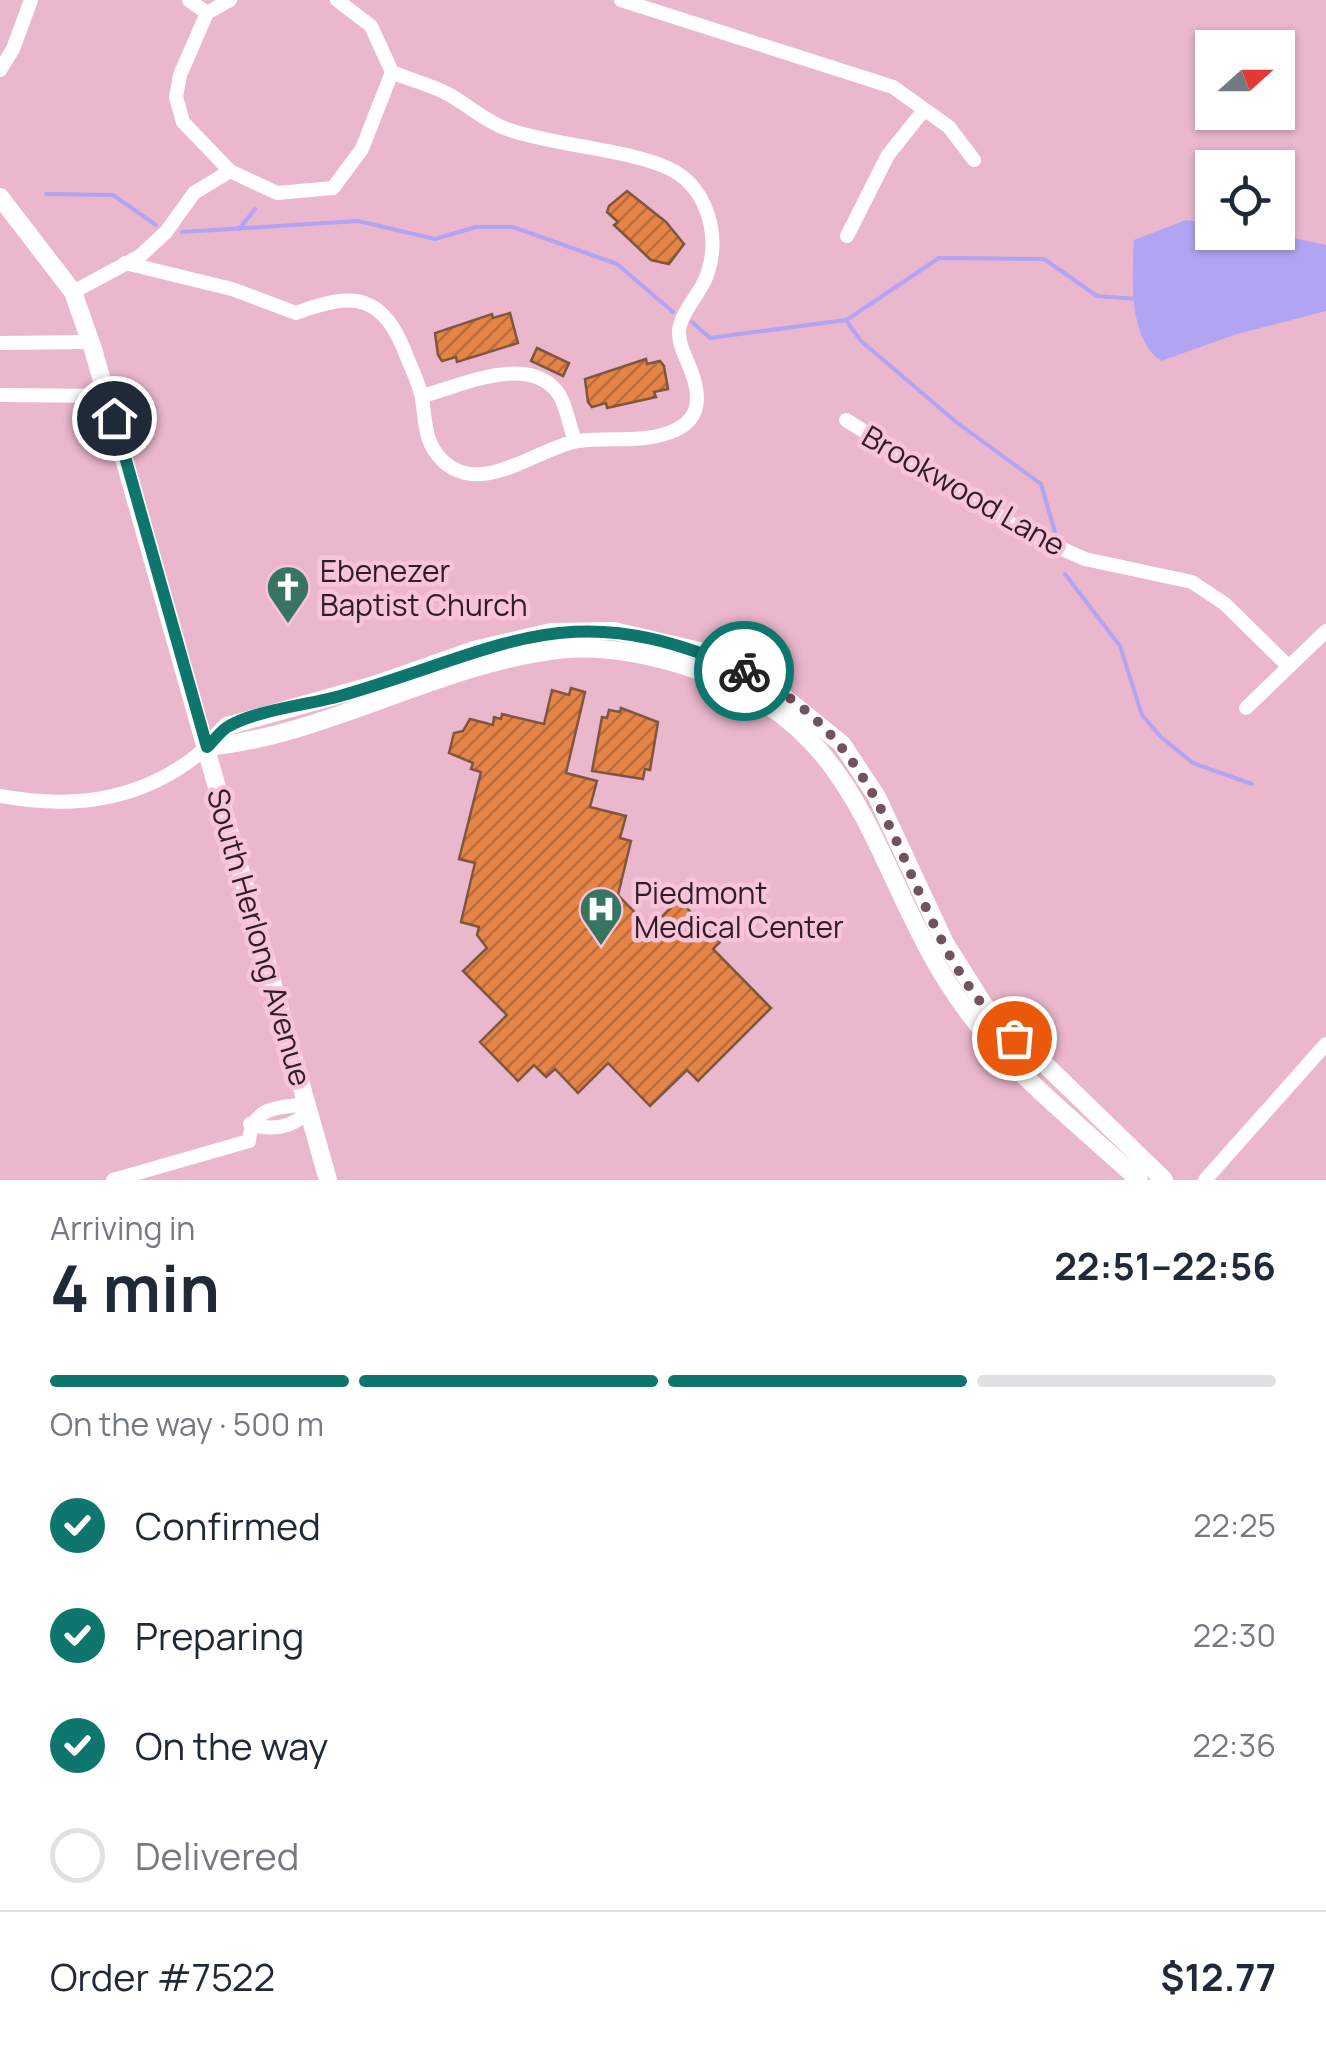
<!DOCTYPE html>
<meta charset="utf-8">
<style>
body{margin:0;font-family:Manrope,sans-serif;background:#f6f6f7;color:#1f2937;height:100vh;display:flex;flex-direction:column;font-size:38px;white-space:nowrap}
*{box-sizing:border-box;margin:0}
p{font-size:32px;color:#747a83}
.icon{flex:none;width:55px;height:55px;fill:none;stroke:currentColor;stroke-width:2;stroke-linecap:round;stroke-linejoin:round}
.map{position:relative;height:1180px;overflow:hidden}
.side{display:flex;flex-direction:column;background:#fff;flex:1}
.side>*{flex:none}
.needle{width:65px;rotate:69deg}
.controls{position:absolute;left:1195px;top:30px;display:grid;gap:20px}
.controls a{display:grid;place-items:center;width:100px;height:100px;border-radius:0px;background:#fff;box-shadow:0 2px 8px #0004;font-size:50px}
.pin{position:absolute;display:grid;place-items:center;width:85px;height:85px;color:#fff;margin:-42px;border:5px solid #fff;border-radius:50%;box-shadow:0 2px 10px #0007}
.courier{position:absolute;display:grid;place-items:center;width:100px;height:100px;margin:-50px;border:8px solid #0f766e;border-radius:50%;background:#fff;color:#222;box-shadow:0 2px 12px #0007}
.headline em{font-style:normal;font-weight:700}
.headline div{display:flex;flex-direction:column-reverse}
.headline{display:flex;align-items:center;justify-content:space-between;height:170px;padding:0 50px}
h1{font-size:65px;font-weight:700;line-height:75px}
.bar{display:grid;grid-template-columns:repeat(4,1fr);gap:15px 10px;align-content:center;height:120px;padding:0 50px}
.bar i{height:12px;border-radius:8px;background:#e0e1e3}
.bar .current{background:#0f766e}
.bar p{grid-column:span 4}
.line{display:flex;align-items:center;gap:25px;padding:0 50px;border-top:2px solid #e0e1e3}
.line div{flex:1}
ol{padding:0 50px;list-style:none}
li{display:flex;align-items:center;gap:30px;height:110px}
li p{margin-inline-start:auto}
li .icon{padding:10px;border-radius:50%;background:#0f766e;color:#fff;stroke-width:4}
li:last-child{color:#747a83}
li i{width:55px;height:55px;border:5px solid #e0e1e3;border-radius:50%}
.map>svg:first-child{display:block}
.water{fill:#b1a4f3}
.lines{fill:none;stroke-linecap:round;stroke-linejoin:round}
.stream{stroke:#b1a4f3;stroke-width:4}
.building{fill:url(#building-hatch);stroke:#7f563d;stroke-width:2.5}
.minor{stroke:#fff;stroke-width:14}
.tertiary{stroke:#fff;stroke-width:18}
.done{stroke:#715260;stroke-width:10;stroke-dasharray:0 18}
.route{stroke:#0f766e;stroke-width:12}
.labels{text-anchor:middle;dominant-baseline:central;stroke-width:9;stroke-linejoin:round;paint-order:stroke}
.street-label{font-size:30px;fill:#301c25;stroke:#f8c4da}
.poi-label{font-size:30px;fill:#301c25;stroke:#f8c4da;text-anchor:start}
</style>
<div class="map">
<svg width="1326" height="1180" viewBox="0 0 1326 1180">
<defs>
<pattern id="building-hatch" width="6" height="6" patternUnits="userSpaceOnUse" patternTransform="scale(2.5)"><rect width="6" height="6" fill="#e48447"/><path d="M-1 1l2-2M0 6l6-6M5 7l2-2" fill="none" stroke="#b96b3b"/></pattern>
</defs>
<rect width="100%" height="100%" fill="#ebb7cd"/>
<path class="water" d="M1186 220 1212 223V232L1281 235 1326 245V311L1237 334 1161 361C1128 338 1132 278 1134 240Z"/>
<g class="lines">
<g class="stream">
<path d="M46 194 113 195 156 225"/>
<path d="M239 229 255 209"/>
<path d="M182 232 358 221 435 239 476 227H513L617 264 673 312"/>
<path d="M848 319 939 258 1044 259 1097 296 1137 299"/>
<path d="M692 322 710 338 846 320 860 340 956 422 1041 484 1055 532"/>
<path d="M1065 574 1120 646 1142 715 1161 737 1193 763 1252 784"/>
</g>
</g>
<g class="building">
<path d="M627 191 666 222 684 244 669 264 651 260 614 225 618 222 607 212 609 206Z"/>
<path d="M510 313 518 343 457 362 456 357 442 361 438 355 435 333 492 314 493 318Z"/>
<path d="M537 348 569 363 563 376 531 361Z"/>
<path d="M646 359 647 364 660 361 664 366 668 389 654 392 656 397 607 408 606 403 592 407 588 402 585 379Z"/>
<path d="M571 688 585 692 566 773 597 781 590 807 626 816 620 838 631 841 618 895 650 928 679 900 720 942 713 949 771 1008 698 1081 687 1070 650 1106 608 1063 578 1093 555 1069 546 1077 534 1065 518 1081 480 1042 507 1015 463 971 487 948 477 935 479 927 461 922 475 863 459 859 481 772 471 769 473 763 449 753 454 733 463 731 470 719 493 725 494 717 501 719 502 714 544 724 552 690 569 695Z"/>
<path d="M621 708 658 722 650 770 645 769 643 779 592 771 602 717 607 718 609 710 620 712Z"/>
</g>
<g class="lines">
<g class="minor">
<path d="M189 0 207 13"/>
<path d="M230 0 207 13 180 75 176 97 183 122 230 171 277 193 333 188 362 149 392 72 371 26 337 0"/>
<path d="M621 0 893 87 949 127 974 160"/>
<path d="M0 70 13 49 31 0"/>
<path d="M847 236 888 155 924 110"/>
<path d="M125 263 232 289 296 313C355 291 383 294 407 357 412 370 420 385 422 399 426 423 424 443 443 461 482 498 539 447 578 441 607 437 639 443 668 433 701 422 702 398 690 368 685 355 676 340 680 325 685 306 703 291 708 272 720 234 707 186 668 168 623 148 555 146 507 129 486 122 468 105 448 94 431 85 410 80 392 72"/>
<path d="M73 292 140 256 166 232 194 193 230 171"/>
<path d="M0 343 90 342"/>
<path d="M0 395 107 396"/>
<path d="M422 396C461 386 532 351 560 396 567 409 570 428 575 441"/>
<path d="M846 420 1028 534 1085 559 1192 582 1225 604 1288 666"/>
<path d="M1246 708 1326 631"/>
<path d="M0 796C77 810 147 800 207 747"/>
<path d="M113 1180 249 1141C252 1110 272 1107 301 1105L309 1110C294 1128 271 1131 250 1124"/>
<path d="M1205 1180 1326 1044"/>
</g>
<g class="tertiary">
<path d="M0 197 73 292 93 349 328 1180"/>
<path d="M207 747 227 726 374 685 474 650 551 632 614 631 708 653 774 689 842 744 877 797 945 943 984 1005 1164 1180"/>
<path d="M207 747C328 735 436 665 557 650 601 645 648 654 691 668 878 730 869 883 971 1016 1018 1078 1082 1127 1139 1180"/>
</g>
</g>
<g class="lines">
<path class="done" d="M744 671C916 753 893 930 1014 1038"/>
<path class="route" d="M114 418 207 747C214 741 221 730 229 726 257 710 308 705 340 696 507 648 569 592 744 671"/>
</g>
<defs>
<g id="church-pin" transform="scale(2.25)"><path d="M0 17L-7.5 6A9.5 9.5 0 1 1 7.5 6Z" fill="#377562" stroke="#f8c4da"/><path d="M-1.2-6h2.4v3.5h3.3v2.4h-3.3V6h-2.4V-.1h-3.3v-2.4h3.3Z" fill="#fff"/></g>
<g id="hospital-pin" transform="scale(2.25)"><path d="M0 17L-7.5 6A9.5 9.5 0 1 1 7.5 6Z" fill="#377562" stroke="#f8c4da"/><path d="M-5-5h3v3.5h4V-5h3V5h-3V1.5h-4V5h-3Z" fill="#fff"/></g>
</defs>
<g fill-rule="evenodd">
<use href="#church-pin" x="288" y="587"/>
<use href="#hospital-pin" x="601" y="909"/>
</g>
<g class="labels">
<g class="street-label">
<text transform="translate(964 490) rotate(30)">Brookwood Lane</text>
<text transform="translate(260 937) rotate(74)">South Herlong Avenue</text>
</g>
<g class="poi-label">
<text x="320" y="570">Ebenezer<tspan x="320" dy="34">Baptist Church</tspan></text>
<text x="634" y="892">Piedmont<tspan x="634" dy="34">Medical Center</tspan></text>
</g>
</g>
</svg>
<div class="controls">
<a><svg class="needle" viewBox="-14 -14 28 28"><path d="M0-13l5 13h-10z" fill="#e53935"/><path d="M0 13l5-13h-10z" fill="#747a83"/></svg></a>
<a><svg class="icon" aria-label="locate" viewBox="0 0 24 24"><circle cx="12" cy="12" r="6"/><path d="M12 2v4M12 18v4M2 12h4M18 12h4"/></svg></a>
</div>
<div class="pin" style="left:1014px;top:1038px;background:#ea580c"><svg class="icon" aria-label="bag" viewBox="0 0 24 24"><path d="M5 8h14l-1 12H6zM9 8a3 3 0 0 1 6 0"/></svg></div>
<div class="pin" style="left:114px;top:418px;background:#1f2937"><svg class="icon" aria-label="home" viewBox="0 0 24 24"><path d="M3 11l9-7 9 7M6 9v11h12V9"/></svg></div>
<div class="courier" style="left:744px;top:671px"><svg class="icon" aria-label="bike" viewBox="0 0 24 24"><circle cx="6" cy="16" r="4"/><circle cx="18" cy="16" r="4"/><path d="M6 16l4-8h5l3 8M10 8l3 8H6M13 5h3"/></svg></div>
</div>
<section class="side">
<div class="headline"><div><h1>4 min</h1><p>Arriving in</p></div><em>22:51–22:56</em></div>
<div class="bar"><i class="current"></i><i class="current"></i><i class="current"></i><i></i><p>On the way · 500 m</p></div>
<ol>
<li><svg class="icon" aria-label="check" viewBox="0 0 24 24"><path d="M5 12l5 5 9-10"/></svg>Confirmed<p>22:25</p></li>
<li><svg class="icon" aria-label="check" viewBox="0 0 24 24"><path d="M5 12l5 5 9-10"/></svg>Preparing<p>22:30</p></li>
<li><svg class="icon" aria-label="check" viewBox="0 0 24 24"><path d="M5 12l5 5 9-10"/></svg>On the way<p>22:36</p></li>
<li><i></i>Delivered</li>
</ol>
<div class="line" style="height:130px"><div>Order #7522</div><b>$12.77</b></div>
</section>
